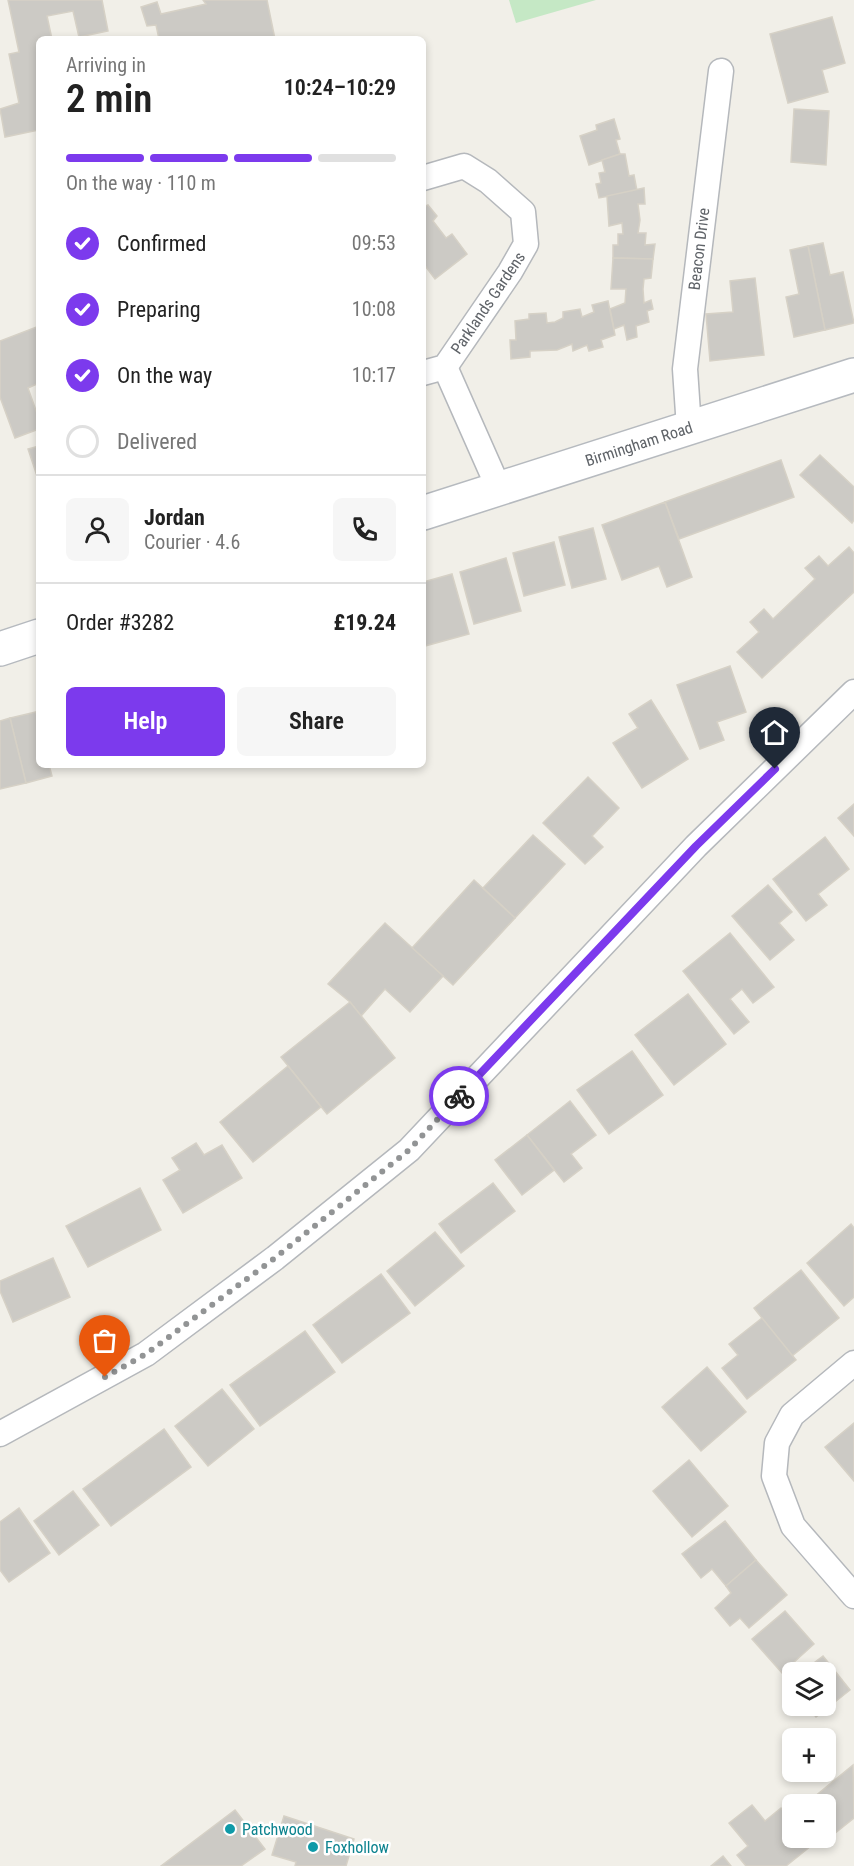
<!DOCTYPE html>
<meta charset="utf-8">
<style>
body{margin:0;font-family:"Roboto Condensed",sans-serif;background:#f6f6f6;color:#222;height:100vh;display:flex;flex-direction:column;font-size:22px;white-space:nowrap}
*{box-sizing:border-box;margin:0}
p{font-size:20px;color:#767676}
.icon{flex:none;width:33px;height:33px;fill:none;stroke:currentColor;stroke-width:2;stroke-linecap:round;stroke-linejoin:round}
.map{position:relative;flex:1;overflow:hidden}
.details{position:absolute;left:36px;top:36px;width:390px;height:732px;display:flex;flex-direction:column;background:#fff;border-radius:9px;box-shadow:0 3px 9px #0003}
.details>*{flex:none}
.buttons{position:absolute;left:782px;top:1662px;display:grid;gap:12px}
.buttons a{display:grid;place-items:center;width:54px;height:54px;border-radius:9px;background:#fff;box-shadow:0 3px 9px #0003;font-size:30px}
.pin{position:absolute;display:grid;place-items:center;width:51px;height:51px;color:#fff;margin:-62px -26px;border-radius:50% 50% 50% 0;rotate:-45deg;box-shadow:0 0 6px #0007}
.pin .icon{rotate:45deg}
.courier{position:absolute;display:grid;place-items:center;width:60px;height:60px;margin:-30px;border:4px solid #7c3aed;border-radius:50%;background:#fff;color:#222;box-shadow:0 2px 8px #0007}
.headline em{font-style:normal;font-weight:600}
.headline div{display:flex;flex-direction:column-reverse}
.headline{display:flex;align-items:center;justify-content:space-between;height:102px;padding:0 30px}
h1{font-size:39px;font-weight:600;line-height:45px}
.bar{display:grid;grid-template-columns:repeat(4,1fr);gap:9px 6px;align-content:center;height:72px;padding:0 30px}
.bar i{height:8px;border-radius:4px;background:#e0e0e0}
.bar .current{background:#7c3aed}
.bar p{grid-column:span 4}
.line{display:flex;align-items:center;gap:15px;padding:0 30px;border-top:2px solid #e0e0e0}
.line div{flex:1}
.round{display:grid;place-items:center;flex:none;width:63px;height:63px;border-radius:9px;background:#f6f6f6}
ol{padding:0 30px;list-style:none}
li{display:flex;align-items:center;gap:18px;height:66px}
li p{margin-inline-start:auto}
li .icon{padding:6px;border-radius:50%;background:#7c3aed;color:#fff;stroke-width:4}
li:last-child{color:#767676}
li i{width:33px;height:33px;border:3px solid #e0e0e0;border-radius:50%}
.cta{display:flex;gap:12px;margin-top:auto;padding:12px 30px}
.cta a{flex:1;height:69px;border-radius:9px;background:#7c3aed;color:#fff;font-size:24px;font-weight:600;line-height:69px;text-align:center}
.cta a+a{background:#f6f6f6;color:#222}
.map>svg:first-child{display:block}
.green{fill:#c5e8c5}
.building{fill:#cccac5;stroke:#d6d1c6;stroke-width:1.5}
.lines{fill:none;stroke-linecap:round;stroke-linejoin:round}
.street-casing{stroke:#b5b8bc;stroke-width:27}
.secondary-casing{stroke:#b6babf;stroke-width:36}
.street{stroke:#fff;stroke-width:24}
.secondary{stroke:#fff;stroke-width:33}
.done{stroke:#929495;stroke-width:6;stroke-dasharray:0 10.8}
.route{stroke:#7c3aed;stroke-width:8}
.culture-dot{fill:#0f9aa8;stroke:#fff;stroke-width:2}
.labels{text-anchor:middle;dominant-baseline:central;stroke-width:5;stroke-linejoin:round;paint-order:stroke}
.street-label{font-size:16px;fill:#5f6368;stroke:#fff}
.culture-label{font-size:16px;fill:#0d838f;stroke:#fff;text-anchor:start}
</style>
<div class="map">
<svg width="854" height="1866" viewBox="0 0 854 1866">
<rect width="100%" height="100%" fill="#f1efe8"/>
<path class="green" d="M509 0H596L516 23Z"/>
<g class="building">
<path d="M8 0H102L108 31 79 37 73 11 47 16 52 39H39V130L5 137 0 109 19 103 9 54 19 52Z"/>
<path d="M203 0H267L275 39H159L156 25 147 26 141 7 157 2 161 14 206 4Z"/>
<path d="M832 17 845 63 822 70 828 92 788 103 770 34Z"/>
<path d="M794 109 829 111 826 165 791 162Z"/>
<path d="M614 119 620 139 616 140 620 154 589 165 580 136 597 130 596 125Z"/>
<path d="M620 154H625L629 176 634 175 637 191 599 198 596 184 601 183 599 173 605 172 602 160Z"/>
<path d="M644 188 645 204H638L640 220 638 233H646L645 245 655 244 653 259 613 258V245H618V234H623L622 223 609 226 607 196Z"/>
<path d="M428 205 437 216 433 221 446 238 452 234 467 254 435 279 423 263V207Z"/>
<path d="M823 243 830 275 843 272 854 323 825 330 808 246Z"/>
<path d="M808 246 825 330 794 337 786 297 799 294 790 250Z"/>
<path d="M613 258 653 259 651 278 644 279 643 289 644 303 651 300 653 309 647 311 649 322 636 326 637 337 627 340 624 325 614 329 610 309 625 303 626 289H611Z"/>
<path d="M755 278 764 355 710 361 706 314 733 312 730 281Z"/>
<path d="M608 301 615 335 601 340 603 347 589 351 587 345 573 351 572 344 557 350 530 351V357L511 359 510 340H516L515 321 529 319V314L546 313 547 323 555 322 563 318V312L580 309 582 317 594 312 592 305Z"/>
<path d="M39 326V383L28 388 39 419V429L15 438 0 397V341Z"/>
<path d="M39 446V482L28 449Z"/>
<path d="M820 455 854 487V520L852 523 800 475Z"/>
<path d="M781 460 794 497 679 539 665 502Z"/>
<path d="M665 502 692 577 667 587 659 566 622 580 602 525Z"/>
<path d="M593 528 606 579 572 588 559 537Z"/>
<path d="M554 542 565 585 524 596 513 553Z"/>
<path d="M849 547 854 553V592L762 678 737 652 759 632 750 622 764 609 773 619 815 579 805 568 819 556 828 566Z"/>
<path d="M506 558 521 611 474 624 460 572Z"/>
<path d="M452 574 469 634 425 646 423 638V582Z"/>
<path d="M730 666 746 712 717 722 724 740 700 749 677 685Z"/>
<path d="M651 700 688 759 642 788 613 743 638 728 629 714Z"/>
<path d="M36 712 39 726V765H49L52 776 26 783 10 718Z"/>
<path d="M10 718 26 783 0 789V721Z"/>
<path d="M588 777 619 808 592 836 603 847 585 864 543 823Z"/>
<path d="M854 804V836L838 818Z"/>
<path d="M533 835 565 864 515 918 483 888Z"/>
<path d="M825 837 849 869 818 894 827 905 806 921 773 879Z"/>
<path d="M474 880 515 918 453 985 412 948Z"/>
<path d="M768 885 792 912 779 923 794 940 770 960 732 916Z"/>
<path d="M385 923 443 976 410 1012 385 989 361 1016 350 1002 328 984Z"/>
<path d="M730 933 774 987 753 1003 742 989 730 999 749 1022 734 1034 683 971Z"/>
<path d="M688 994 726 1044 674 1085 635 1035Z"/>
<path d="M350 1002 395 1058 327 1114 281 1057Z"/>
<path d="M632 1051 663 1095 609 1134 577 1090Z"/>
<path d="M288 1066 321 1107 253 1162 220 1122Z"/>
<path d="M570 1101 596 1135 571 1154 582 1168 564 1182 527 1135Z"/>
<path d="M527 1135 554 1170 522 1195 495 1160Z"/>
<path d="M196 1143 204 1155 222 1145 242 1178 183 1213 163 1180 180 1170 172 1158Z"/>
<path d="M493 1183 515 1211 461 1253 439 1224Z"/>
<path d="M140 1188 161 1230 88 1267 66 1226Z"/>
<path d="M851 1224 854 1228V1297L844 1306 807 1263Z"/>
<path d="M435 1232 464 1266 415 1306 387 1271Z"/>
<path d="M53 1258 70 1297 13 1322 0 1291V1281Z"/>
<path d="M801 1270 839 1318 792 1356 754 1308Z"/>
<path d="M381 1274 410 1313 342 1363 313 1325Z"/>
<path d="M762 1318 796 1360 747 1399 722 1368 738 1355 729 1344Z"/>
<path d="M305 1331 335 1372 260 1426 230 1385Z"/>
<path d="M707 1367 746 1412 701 1451 662 1407Z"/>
<path d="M222 1389 254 1429 208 1466 175 1426Z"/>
<path d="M854 1423V1481L825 1447Z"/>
<path d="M164 1429 191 1467 111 1526 83 1489Z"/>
<path d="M689 1460 728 1506 692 1537 653 1491Z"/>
<path d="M73 1491 99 1525 59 1555 34 1521Z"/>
<path d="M19 1508 50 1553 9 1582 0 1570V1522Z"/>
<path d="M725 1521 756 1560 726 1586 712 1569 701 1578 682 1554Z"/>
<path d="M756 1560 787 1595 749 1628 740 1618 730 1626 715 1608 731 1593 726 1586Z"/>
<path d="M785 1611 814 1644 782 1673 752 1639Z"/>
<path d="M823 1656 850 1690 816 1717 807 1706H825V1672H802Z"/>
<path d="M853 1765 854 1818 834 1834 825 1823V1804H810L808 1802Z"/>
<path d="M752 1805 765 1821 781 1808 792 1822V1838H804L811 1846 786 1866H746L737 1855 748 1846 729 1823Z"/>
<path d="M235 1810 265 1849 241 1866H161Z"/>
<path d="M284 1816 354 1839 346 1866H295L296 1862 272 1855Z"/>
<path d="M723 1856 731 1866H711Z"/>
</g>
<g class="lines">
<g class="street-casing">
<g id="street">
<path d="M423 178 464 166 488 181 523 212 526 244 510 272 445 367 423 373"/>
<path d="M445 367 499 489"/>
<path d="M689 428 685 369 721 71"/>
<path d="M854 1363 792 1415 777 1443 774 1476 793 1526 854 1596"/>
<path d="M0 1434 146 1354 275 1258 409 1150 696 846 854 692"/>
</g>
</g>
<g class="secondary-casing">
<g id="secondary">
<path d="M423 513 854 375"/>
<path d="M0 649 39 636"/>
</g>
</g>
<use href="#street" class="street"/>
<use href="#secondary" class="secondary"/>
</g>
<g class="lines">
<path class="done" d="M105 1377 146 1354 275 1258 409 1150 459 1096"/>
<path class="route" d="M459 1096 696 846 775 769"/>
</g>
<g class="culture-dot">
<circle cx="230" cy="1829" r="6"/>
<circle cx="313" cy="1847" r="6"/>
</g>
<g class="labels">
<g class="street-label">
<text transform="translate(699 249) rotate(-83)">Beacon Drive</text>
<text transform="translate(488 303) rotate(-56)">Parklands Gardens</text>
<text transform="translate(639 444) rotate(-18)">Birmingham Road</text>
</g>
<g class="culture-label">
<text x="242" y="1829">Patchwood</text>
<text x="325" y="1847">Foxhollow</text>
</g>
</g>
</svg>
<div class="buttons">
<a><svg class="icon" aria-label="layers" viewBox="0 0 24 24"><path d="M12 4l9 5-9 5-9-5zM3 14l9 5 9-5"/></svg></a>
<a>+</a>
<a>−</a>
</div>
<div class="pin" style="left:105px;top:1377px;background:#ea580c"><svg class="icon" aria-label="bag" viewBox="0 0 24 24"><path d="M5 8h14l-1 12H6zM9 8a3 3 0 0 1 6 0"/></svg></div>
<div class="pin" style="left:775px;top:769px;background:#1f2937"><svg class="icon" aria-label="home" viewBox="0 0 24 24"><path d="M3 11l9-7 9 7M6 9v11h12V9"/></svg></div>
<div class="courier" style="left:459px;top:1096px"><svg class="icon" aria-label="bike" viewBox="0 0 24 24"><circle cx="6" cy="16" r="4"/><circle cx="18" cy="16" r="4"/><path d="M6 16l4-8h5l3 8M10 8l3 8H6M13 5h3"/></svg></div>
<section class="details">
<div class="headline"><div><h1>2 min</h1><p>Arriving in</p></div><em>10:24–10:29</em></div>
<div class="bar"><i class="current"></i><i class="current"></i><i class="current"></i><i></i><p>On the way · 110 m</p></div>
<ol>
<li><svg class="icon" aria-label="check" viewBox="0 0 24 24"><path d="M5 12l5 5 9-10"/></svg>Confirmed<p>09:53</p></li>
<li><svg class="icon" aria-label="check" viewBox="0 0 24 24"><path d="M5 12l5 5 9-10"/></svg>Preparing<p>10:08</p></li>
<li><svg class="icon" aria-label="check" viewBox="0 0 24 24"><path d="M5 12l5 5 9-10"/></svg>On the way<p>10:17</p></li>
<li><i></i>Delivered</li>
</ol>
<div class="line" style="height:108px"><a class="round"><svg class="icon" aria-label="person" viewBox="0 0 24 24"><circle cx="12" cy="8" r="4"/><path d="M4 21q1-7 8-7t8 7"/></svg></a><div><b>Jordan</b><p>Courier · 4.6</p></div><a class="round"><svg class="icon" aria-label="phone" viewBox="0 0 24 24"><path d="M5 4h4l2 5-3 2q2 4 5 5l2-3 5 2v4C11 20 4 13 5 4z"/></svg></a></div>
<div class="line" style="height:78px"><div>Order #3282</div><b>£19.24</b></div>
<div class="cta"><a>Help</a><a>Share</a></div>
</section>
</div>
